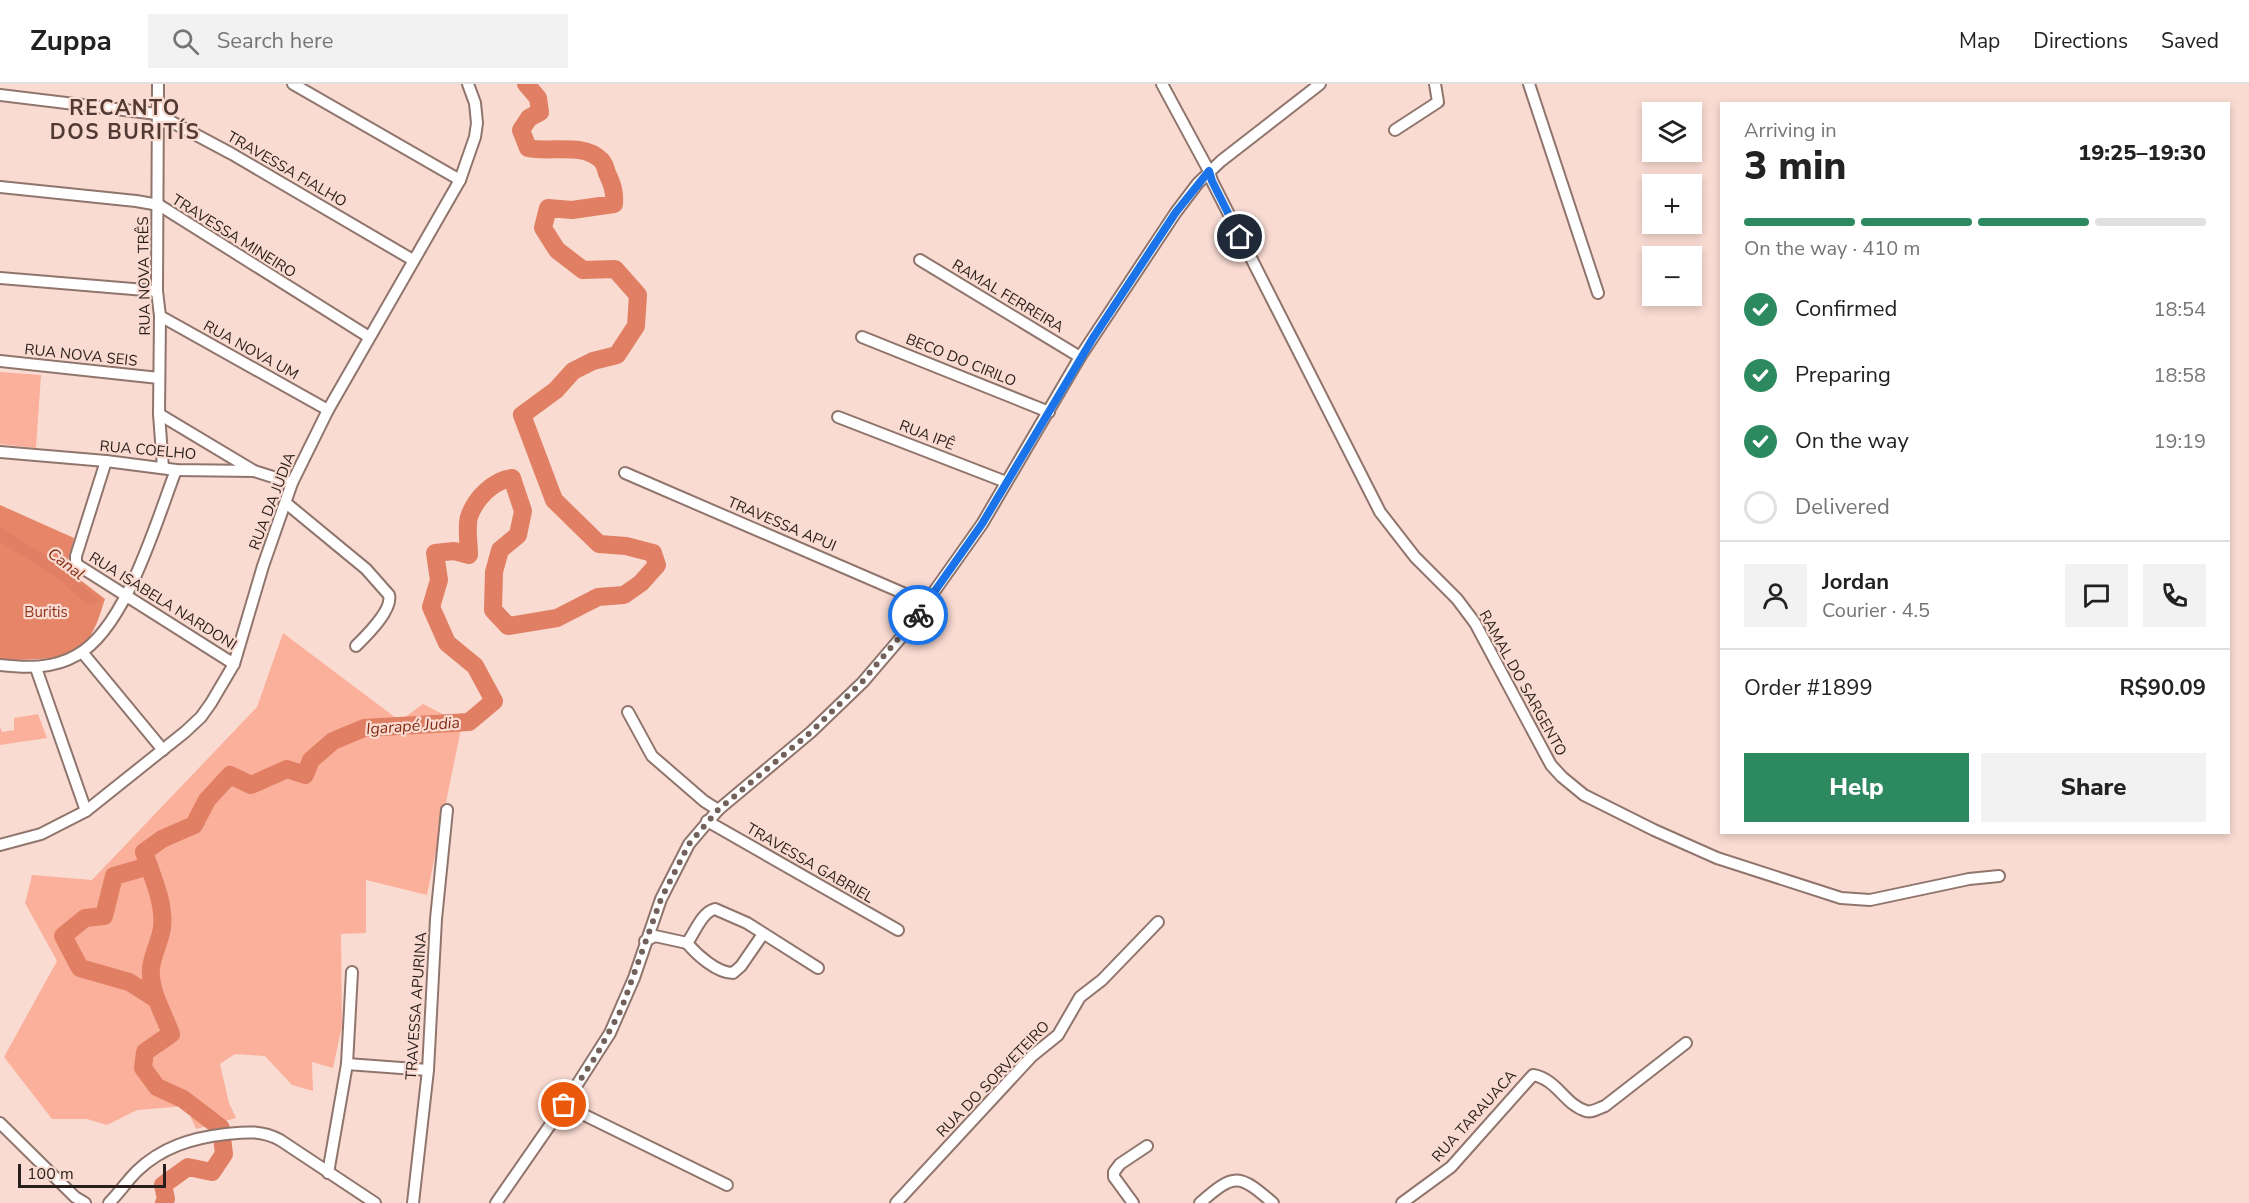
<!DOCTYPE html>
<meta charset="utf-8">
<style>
body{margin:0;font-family:"Nunito Sans",sans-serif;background:#f2f2f2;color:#222;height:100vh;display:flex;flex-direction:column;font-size:22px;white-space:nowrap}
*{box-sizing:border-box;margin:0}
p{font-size:20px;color:#767676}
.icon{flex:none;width:33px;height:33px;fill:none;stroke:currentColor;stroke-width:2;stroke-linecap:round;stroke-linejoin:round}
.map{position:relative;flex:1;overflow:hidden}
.drawer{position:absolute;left:1720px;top:18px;width:510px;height:732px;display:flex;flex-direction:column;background:#fff;border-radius:0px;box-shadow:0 3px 9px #0003}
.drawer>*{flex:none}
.fabs{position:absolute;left:1642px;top:18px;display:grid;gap:12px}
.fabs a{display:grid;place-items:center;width:60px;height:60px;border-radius:0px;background:#fff;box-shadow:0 3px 9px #0003;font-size:30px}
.scale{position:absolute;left:18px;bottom:15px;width:148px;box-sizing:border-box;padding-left:6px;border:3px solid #291e1b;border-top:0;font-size:16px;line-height:21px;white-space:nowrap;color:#291e1b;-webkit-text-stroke:4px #f9dbd2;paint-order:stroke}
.pin{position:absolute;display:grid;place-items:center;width:51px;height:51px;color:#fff;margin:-26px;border:3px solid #fff;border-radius:50%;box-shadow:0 2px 6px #0007}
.courier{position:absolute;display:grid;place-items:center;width:60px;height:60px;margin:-30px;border:4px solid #1a73e8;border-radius:50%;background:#fff;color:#222;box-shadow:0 2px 8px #0007}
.headline em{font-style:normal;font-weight:800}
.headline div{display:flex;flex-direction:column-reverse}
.headline{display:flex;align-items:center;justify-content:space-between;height:102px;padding:0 24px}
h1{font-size:39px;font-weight:800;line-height:45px}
.bar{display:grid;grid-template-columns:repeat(4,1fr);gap:9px 6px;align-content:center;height:72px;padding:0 24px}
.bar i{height:8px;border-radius:4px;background:#e0e0e0}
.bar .on{background:#2d895f}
.bar p{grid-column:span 4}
.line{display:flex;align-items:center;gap:15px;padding:0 24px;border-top:2px solid #e0e0e0}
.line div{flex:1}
.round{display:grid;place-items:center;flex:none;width:63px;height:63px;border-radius:0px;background:#f2f2f2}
ol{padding:0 24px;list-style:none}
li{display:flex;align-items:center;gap:18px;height:66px}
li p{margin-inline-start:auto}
li .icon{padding:6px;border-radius:50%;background:#2d895f;color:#fff;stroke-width:4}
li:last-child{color:#767676}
li i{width:33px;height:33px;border:3px solid #e0e0e0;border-radius:50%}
.cta{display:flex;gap:12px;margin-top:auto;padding:12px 24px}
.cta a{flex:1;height:69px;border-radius:0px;background:#2d895f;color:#fff;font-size:24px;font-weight:800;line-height:69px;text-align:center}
.cta a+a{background:#f2f2f2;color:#222}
header{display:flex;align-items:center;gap:36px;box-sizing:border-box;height:84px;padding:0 30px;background:#fff;border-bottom:2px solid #e0e0e0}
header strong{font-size:28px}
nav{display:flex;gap:33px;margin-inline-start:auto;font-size:21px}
.search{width:420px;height:54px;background:#f2f2f2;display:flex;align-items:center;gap:15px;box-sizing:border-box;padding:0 21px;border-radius:0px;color:#767676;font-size:22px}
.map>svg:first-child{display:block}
.green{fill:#fab09b}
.forest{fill:#e78569}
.water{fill:#e07f63}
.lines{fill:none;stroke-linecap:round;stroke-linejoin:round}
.river{stroke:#e07f63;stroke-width:18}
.street-casing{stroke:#90756d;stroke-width:14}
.street{stroke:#fff;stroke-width:10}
.done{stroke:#72605b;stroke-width:6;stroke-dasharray:0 10.8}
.route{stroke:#1a73e8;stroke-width:8}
.labels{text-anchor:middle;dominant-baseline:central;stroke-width:4.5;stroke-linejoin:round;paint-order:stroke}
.street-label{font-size:15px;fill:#291e1b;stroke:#f9dbd2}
.park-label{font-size:15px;fill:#8d341a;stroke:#f9dbd2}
.water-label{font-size:16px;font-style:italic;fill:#842c11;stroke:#f9dbd2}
.district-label{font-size:21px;font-weight:bold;letter-spacing:1.5px;fill:#523a34;stroke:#f9dbd2}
</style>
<header>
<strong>Zuppa</strong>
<div class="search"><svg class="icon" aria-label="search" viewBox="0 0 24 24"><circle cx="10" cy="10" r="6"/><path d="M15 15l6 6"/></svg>Search here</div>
<nav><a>Map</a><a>Directions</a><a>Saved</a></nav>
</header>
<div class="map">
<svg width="2249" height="1119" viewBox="0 0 2249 1119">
<rect width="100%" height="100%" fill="#f9dbd2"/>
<g class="green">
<path d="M0 288 41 291 36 364 0 360Z"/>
<path d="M283 549 400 637 423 620 462 640 427 811 366 796V849L341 850 342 942 333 984 312 978 313 1007 292 1001 265 972 235 970 220 980 229 1019 236 1034 196 1045 186 1022 137 1026 107 1041 87 1035H52L4 973 57 877 25 819 32 791 92 796 257 623Z"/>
<path d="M38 630 47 654 0 661V643L2 648 14 646V634Z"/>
</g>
<path class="forest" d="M0 421 74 454 66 485 105 515C100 530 95 550 82 562 66 578 22 575 0 576Z"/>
<path class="water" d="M0 443 56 478 89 508 99 515 96 519 90 521 78 513 61 496 0 458Z"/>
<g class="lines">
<g class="river">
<path d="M149 782 114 792 104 832 85 834 63 852 80 884 129 898 156 915"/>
<path d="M164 1119 166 1115 163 1101 188 1083 212 1088 224 1070 221 1044 183 1015 157 1003 143 984 145 968 171 950C164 930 149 906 151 885 152 871 160 858 162 844 165 819 152 792 144 768L162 755 194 741 207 716 230 691 251 701 287 685 305 691 311 676 333 657 364 644 469 638 494 617 475 582 447 559 431 523 439 496 435 469 454 467 469 471C469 460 466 444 469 433 475 415 493 396 512 394L523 427 518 451 500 466 494 488 493 526 508 542 557 534 598 513 624 511 641 499 657 481 653 469 626 462 599 460 554 416 522 331 556 306 573 287 593 277 617 271 636 242 638 211 615 185 583 186 557 166 543 144 548 124 572 126 614 120C615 107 612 100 607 89 606 85 604 79 601 76 583 58 550 69 528 64L521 46 529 34 540 28 538 14 526 0"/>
</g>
<g class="street-casing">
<g id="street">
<path d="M158 0 157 207 160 232 159 330 163 384"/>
<path d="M293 0 460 96"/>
<path d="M1162 0 1209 87 1212 97 1380 428 1415 473 1457 515 1475 539 1551 681 1562 693 1584 711 1654 746 1717 774 1841 814 1870 816 1969 795 1999 792"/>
<path d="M1529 0 1598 209"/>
<path d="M0 11 157 30 232 70 413 176"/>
<path d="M1395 46 1438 18 1435 0"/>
<path d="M0 103 136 117 159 121 369 253"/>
<path d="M920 176 1080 273"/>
<path d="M0 194 157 207"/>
<path d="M160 232 328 326"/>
<path d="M862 253 1049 328"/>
<path d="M0 277 159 294"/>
<path d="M159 330 254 387"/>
<path d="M838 333 1006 398"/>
<path d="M0 368 106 377 176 386 254 387 292 399"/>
<path d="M106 377 76 472V480L234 580"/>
<path d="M625 389 926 519"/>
<path d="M286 419 366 485 389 511C393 526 366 552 356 562"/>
<path d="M82 568 163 666"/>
<path d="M0 581C26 584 53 585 77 571 126 544 156 438 176 386"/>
<path d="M36 584 86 727"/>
<path d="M628 628 652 672 704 717 718 726"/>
<path d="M707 737 898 846"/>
<path d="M0 761 41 750 86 727 185 648 201 633 211 619 234 580 263 482 292 399 328 326 460 96 475 53 477 39 475 19 468 0"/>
<path d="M645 857 655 852 687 859"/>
<path d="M687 859C695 848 702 828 715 825L747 839 818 884"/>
<path d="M687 859C697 871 717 889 733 889L741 882 763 850"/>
<path d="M347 980 428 986"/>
<path d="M564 1021 727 1101"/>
<path d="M0 1039 75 1113 85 1119"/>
<path d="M328 1089 347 980 352 888"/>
<path d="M109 1119C119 1109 127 1097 137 1087 162 1063 192 1054 226 1050 246 1048 261 1046 280 1056L375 1119"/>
<path d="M413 1119 428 986 436 835 447 726"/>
<path d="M496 1119 564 1021 610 949 634 894 661 815 689 760 718 726 811 648 863 598 904 550 982 440 1080 273 1176 128 1198 99 1221 77 1320 0"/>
<path d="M896 1119 1032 972 1058 951 1080 913 1102 896 1158 838"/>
<path d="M1133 1119 1114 1093V1088L1120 1080 1147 1062"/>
<path d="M1200 1119C1235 1088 1239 1090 1273 1119"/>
<path d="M1402 1119 1451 1083 1533 991C1557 995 1565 1021 1586 1027 1592 1029 1599 1024 1605 1022L1686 959"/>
</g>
</g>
<use href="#street" class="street"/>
</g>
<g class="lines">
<path class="done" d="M564 1021 596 972 621 926 661 815 689 760 718 726 811 648 862 598 918 531"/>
<path class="route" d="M918 531 982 440 1093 254 1176 128 1209 87 1212 97 1240 153"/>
</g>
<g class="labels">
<g class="street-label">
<text transform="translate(287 85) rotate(30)">TRAVESSA FIALHO</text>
<text transform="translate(234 152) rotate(32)">TRAVESSA MINEIRO</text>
<text transform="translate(144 192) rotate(-91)">RUA NOVA TRÊS</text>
<text transform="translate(1008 212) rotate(31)">RAMAL FERREIRA</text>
<text transform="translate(251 266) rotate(29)">RUA NOVA UM</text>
<text transform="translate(81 271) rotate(6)">RUA NOVA SEIS</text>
<text transform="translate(961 276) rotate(22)">BECO DO CIRILO</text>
<text transform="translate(927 351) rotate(21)">RUA IPÊ</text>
<text transform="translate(148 366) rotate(5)">RUA COELHO</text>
<text transform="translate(272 417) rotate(-69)">RUA DA JUDIA</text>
<text transform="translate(782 440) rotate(23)">TRAVESSA APUI</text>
<text transform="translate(163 517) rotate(32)">RUA ISABELA NARDONI</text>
<text transform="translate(1523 599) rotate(61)">RAMAL DO SARGENTO</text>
<text transform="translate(810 779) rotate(30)">TRAVESSA GABRIEL</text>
<text transform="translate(416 922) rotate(-86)">TRAVESSA APURINA</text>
<text transform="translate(993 995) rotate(-46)">RUA DO SORVETEIRO</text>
<text transform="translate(1474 1032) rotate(-48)">RUA TARAUACA</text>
</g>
<g class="park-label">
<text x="46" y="528">Buritis</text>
</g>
<g class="water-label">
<text transform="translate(66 480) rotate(37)">Canal</text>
<text transform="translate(413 642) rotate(-4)">Igarapé Judia</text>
</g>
<g class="district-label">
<text x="125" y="24">RECANTO<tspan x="125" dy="24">DOS BURITÍS</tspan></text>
</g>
</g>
</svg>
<div class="fabs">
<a><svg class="icon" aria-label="layers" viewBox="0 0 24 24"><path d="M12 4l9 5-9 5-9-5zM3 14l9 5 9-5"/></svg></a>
<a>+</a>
<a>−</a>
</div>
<div class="scale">100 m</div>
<div class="pin" style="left:564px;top:1021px;background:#ea580c"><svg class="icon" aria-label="bag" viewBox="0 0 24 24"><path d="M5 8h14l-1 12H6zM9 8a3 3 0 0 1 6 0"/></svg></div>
<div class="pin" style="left:1240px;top:153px;background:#1f2937"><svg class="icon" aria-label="home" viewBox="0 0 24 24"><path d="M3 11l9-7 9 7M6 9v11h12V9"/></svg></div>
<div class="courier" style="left:918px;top:531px"><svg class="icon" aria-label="bike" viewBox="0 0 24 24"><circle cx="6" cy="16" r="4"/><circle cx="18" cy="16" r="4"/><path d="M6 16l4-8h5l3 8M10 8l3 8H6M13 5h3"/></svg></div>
<section class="drawer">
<div class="headline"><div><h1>3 min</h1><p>Arriving in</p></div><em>19:25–19:30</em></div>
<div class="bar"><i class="on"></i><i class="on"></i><i class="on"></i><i></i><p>On the way · 410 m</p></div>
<ol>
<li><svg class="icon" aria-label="check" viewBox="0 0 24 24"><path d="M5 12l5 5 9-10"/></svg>Confirmed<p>18:54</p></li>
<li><svg class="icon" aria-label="check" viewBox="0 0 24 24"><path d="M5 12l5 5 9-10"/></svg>Preparing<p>18:58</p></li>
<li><svg class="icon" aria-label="check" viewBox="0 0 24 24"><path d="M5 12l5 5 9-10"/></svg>On the way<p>19:19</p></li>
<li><i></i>Delivered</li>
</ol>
<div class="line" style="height:108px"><a class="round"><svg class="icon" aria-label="person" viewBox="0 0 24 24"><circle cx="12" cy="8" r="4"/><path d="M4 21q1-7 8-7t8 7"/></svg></a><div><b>Jordan</b><p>Courier · 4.5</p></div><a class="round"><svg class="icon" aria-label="chat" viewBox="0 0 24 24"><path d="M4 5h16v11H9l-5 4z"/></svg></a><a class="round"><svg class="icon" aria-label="phone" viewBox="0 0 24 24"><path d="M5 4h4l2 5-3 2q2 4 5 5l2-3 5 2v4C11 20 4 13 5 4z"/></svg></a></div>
<div class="line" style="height:78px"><div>Order #1899</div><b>R$90.09</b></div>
<div class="cta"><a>Help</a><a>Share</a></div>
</section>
</div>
